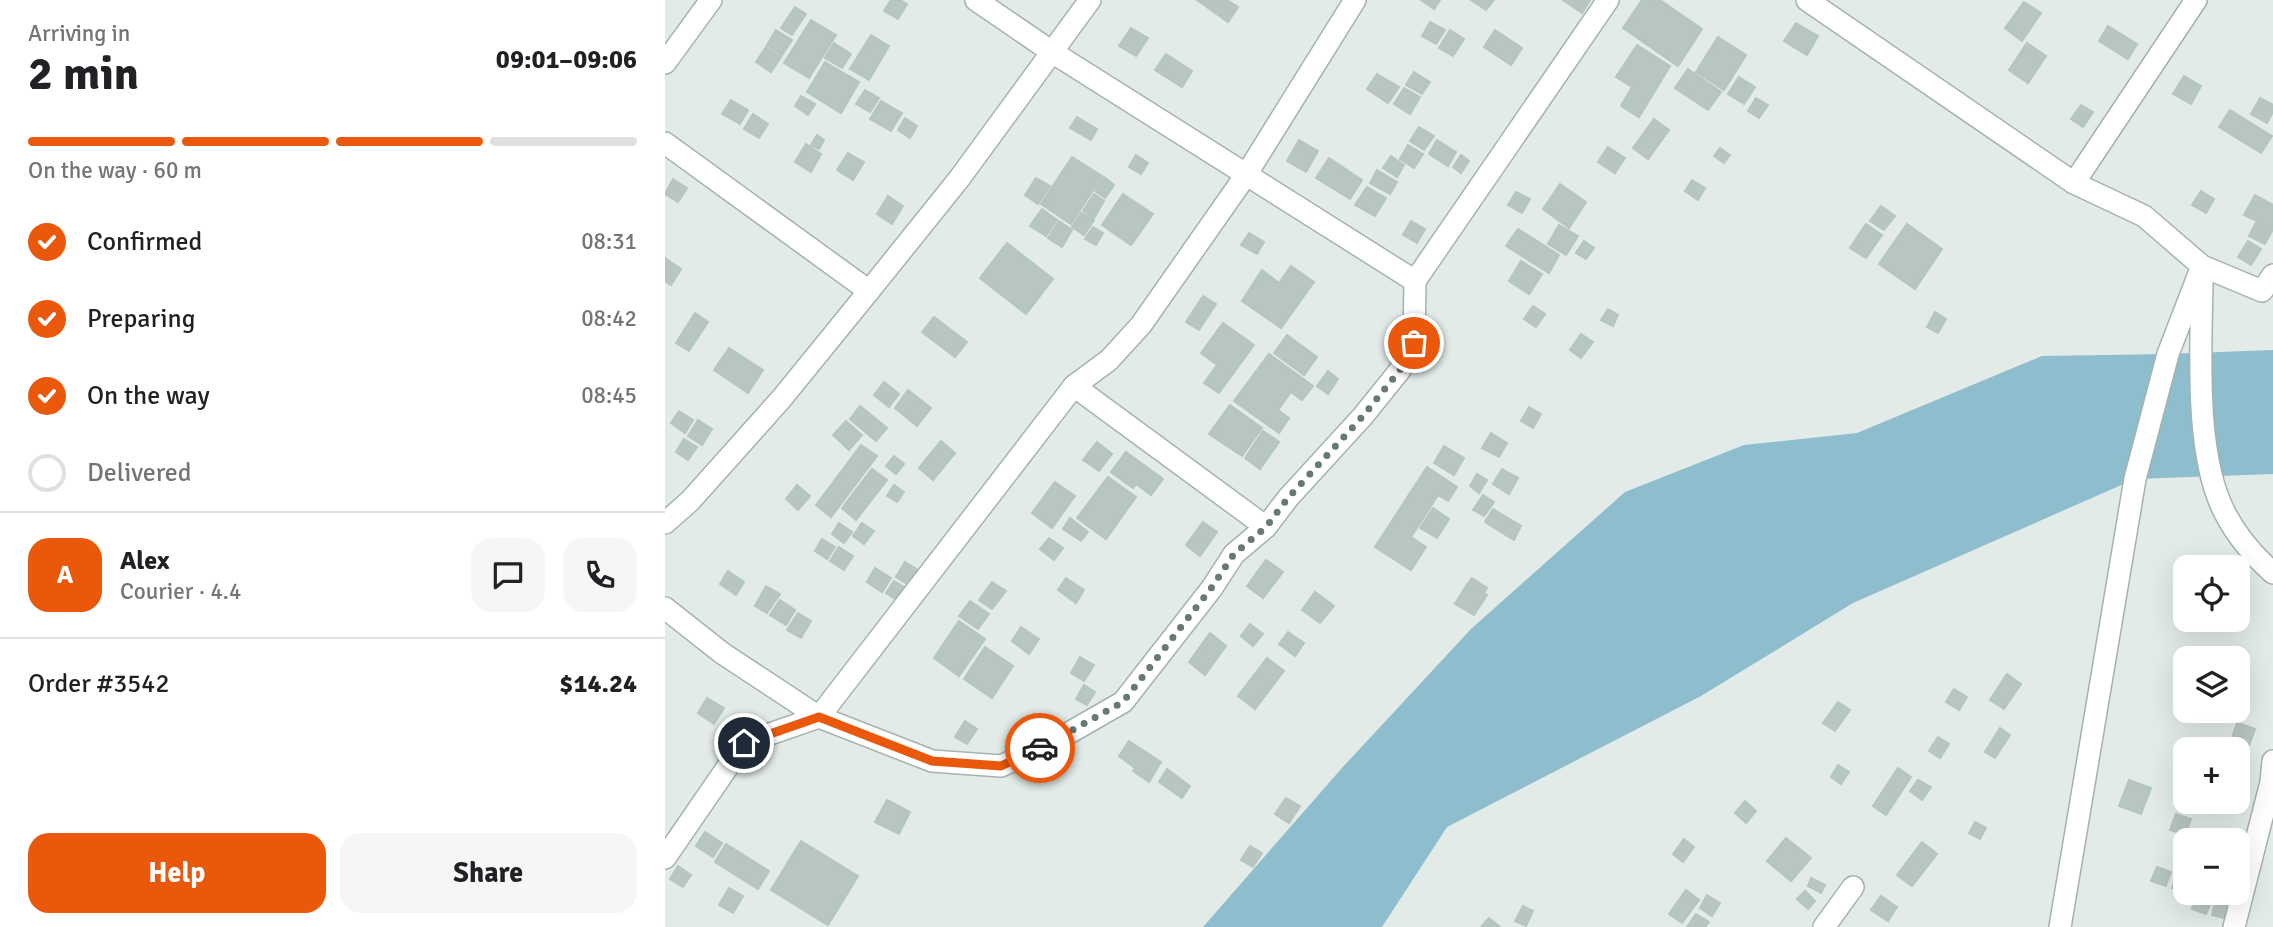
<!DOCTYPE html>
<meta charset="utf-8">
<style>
body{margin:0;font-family:Signika,sans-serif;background:#f6f6f6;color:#202124;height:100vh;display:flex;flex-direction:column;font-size:26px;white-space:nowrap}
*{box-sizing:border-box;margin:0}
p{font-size:23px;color:#757577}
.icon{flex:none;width:38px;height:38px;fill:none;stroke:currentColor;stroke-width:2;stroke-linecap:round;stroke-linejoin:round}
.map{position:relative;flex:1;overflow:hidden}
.drawer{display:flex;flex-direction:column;background:#fff;width:665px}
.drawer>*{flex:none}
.fabs{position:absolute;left:1508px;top:555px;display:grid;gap:14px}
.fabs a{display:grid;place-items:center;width:77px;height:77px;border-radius:14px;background:#fff;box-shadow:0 7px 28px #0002;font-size:35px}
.pin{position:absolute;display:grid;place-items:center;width:60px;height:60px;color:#fff;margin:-30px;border:4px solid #fff;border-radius:50%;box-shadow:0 2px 7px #0007}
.courier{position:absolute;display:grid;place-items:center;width:70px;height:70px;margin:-35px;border:5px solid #ea580c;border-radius:50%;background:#fff;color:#222;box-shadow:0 2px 9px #0007}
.summary em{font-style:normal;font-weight:700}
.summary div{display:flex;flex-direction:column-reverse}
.summary{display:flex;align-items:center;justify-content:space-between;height:119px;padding:0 28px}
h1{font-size:46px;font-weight:700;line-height:52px}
.bar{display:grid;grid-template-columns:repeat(4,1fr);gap:10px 7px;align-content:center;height:84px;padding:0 28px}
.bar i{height:9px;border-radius:5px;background:#e0e0e0}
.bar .selected{background:#ea580c}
.bar p{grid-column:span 4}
.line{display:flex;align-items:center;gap:18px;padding:0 28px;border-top:2px solid #e0e0e0}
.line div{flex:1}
.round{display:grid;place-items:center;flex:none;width:74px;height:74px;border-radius:21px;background:#f6f6f6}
ol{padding:0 28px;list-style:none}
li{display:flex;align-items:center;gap:21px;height:77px}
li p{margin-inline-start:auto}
li .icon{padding:7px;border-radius:50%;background:#ea580c;color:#fff;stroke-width:4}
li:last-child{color:#757577}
li i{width:38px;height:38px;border:4px solid #e0e0e0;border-radius:50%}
.cta{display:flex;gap:14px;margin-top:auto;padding:14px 28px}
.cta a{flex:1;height:80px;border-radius:21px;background:#ea580c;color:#fff;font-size:28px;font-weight:700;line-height:80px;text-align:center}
.cta a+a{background:#f6f6f6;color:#202124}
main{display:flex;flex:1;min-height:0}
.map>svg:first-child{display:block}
.water{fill:#8ebdcd}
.building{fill:#b8c6c1;stroke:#b5c5c0;stroke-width:2}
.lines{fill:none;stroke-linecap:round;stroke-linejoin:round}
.minor-casing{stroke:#a5b3af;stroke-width:24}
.minor{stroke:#fff;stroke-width:21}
.done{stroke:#667975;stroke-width:7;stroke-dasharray:0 12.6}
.route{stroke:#ea580c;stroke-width:9}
</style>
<main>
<section class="drawer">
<div class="summary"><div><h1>2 min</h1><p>Arriving in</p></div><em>09:01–09:06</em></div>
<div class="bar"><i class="selected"></i><i class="selected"></i><i class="selected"></i><i></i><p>On the way · 60 m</p></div>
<ol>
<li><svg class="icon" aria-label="check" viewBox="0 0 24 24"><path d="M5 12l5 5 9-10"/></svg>Confirmed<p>08:31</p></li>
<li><svg class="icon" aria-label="check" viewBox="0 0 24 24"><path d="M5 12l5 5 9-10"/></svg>Preparing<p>08:42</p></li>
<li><svg class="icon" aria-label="check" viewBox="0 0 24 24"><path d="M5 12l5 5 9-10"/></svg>On the way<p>08:45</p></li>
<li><i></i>Delivered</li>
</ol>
<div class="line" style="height:126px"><b class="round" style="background:#ea580c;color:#fff">A</b><div><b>Alex</b><p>Courier · 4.4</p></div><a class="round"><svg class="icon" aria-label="chat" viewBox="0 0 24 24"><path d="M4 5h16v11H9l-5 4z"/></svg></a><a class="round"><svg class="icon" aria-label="phone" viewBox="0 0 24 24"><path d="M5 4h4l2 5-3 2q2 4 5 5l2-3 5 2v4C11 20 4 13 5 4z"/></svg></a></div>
<div class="line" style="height:91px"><div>Order #3542</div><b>$14.24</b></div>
<div class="cta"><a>Help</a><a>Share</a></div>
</section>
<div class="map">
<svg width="1608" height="927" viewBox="0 0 1608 927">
<rect width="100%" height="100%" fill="#e2ebe8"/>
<path class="water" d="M1608 350V474L1470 479 1188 603 1036 696 782 827 717 927H538L677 768 806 629 960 492 1079 445 1192 433 1377 356 1503 354Z"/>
<g class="building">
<path d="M226 0H235L242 4 233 19 219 11Z"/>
<path d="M532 0H562L573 7 563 22Z"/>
<path d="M756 0H775L769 9Z"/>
<path d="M806 0H829L821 10Z"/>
<path d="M898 0H925L917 13Z"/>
<path d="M977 0H995L1037 29 1013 66 958 28Z"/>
<path d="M1359 2 1376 13 1357 41 1340 28Z"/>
<path d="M130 7 141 14 127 35 116 28Z"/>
<path d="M146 20 171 35 144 78 119 63Z"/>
<path d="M765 22 780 30 771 44 757 36Z"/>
<path d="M1131 23 1153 36 1142 55 1119 41Z"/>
<path d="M1443 26 1472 44 1463 59 1434 41Z"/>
<path d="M466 28 483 38 471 56 454 46Z"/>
<path d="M111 30 127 40 117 55 102 45Z"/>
<path d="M785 30 799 39 788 56 774 48Z"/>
<path d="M830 30 857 48 846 65 819 47Z"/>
<path d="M206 35 224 46 204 80 185 69Z"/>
<path d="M1053 37 1081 55 1059 90 1031 72Z"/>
<path d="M169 43 186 54 177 68 160 58Z"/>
<path d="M1362 43 1381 56 1363 83 1344 70Z"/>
<path d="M972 45 1005 66 974 117 956 106 967 87 951 77Z"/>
<path d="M101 47 116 57 106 72 91 62Z"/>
<path d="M501 54 527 71 517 87 490 70Z"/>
<path d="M160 62 194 82 176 113 142 92Z"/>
<path d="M1023 69 1056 92 1043 110 1010 88Z"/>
<path d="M749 72 765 82 757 94 741 85Z"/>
<path d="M712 74 734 87 723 103 702 89Z"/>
<path d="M1519 76 1536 86 1526 104 1508 94Z"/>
<path d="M1074 77 1090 87 1079 104 1063 94Z"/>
<path d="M739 88 755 97 745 114 729 104Z"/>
<path d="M200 90 214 98 205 112 191 104Z"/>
<path d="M136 96 150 104 143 115 130 106Z"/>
<path d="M1091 98 1103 105 1094 118 1083 111Z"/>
<path d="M1595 98 1608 105V112L1602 123 1586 114Z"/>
<path d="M66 100 83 110 75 124 57 114Z"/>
<path d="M216 101 237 113 226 131 205 119Z"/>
<path d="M1416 105 1428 112 1418 127 1406 119Z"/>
<path d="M1565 110 1607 136 1596 153 1554 127Z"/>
<path d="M88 114 103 124 94 138 79 129Z"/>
<path d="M412 117 432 129 426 140 405 128Z"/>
<path d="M240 118 252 126 245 138 233 130Z"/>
<path d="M989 119 1004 130 983 159 968 148Z"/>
<path d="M754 127 769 136 759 150 745 141Z"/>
<path d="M152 135 159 140 154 149 146 145Z"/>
<path d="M634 140 653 151 641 172 622 161Z"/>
<path d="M772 140 791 152 783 166 764 154Z"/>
<path d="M141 144 156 154 146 172 130 162Z"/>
<path d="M743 145 758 154 749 168 735 159Z"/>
<path d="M943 147 960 158 950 173 933 162Z"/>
<path d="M1055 148 1065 155 1059 163 1049 156Z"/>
<path d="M183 153 199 162 188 180 172 170Z"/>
<path d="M471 155 483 163 476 174 464 167Z"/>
<path d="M796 155 804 161 796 173 788 167Z"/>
<path d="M726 156 739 165 732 177 718 168Z"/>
<path d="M407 157 437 176 406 224 376 204Z"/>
<path d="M664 158 697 180 685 199 651 178Z"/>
<path d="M712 170 732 182 725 194 705 183Z"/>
<path d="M439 177 449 185 440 198 430 191Z"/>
<path d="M371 178 385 186 373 204 360 195Z"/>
<path d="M8 179 22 188 13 202 0 194Z"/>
<path d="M1027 180 1040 188 1033 200 1020 191Z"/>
<path d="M895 184 921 202 904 228 878 209Z"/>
<path d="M702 187 721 198 710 216 690 205Z"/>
<path d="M1536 191 1549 199 1541 213 1527 205Z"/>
<path d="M851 192 865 199 857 213 843 205Z"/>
<path d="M429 194 439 201 429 218 418 211Z"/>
<path d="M458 194 488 214 466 245 437 225Z"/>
<path d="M1590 195 1608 205V229L1600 244 1584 236 1592 221 1579 215Z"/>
<path d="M223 196 238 206 227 224 212 214Z"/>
<path d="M1216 206 1230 216 1219 230 1205 221Z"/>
<path d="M377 209 392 220 381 236 365 226Z"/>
<path d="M416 213 429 220 419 235 407 227Z"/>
<path d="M394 221 407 230 397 247 383 238Z"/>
<path d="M746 221 760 229 752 243 738 235Z"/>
<path d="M1201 224 1217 235 1201 258 1185 248Z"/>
<path d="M1242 224 1277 249 1250 289 1214 264Z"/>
<path d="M894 225 913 236 901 255 883 244Z"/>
<path d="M428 227 438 233 431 245 420 239Z"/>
<path d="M853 229 894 255 884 273 841 246Z"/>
<path d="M584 233 599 242 592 254 576 245Z"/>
<path d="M919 241 929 248 921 259 911 253Z"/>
<path d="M1583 241 1596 249 1586 265 1573 257Z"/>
<path d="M342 243 388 279 361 314 315 278Z"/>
<path d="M0 258 16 269 6 285 0 281Z"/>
<path d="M856 261 877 274 864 294 844 281Z"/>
<path d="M626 266 649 282 616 328 577 301 597 270 614 283Z"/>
<path d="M538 296 551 304 534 330 521 322Z"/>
<path d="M868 306 880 314 871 327 859 319Z"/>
<path d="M943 309 953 315 948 326 936 320Z"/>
<path d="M1270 312 1281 319 1273 333 1262 327Z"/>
<path d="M30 313 43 322 24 351 11 343Z"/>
<path d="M269 317 302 342 290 357 257 332Z"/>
<path d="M558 323 589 345 554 393 539 383 552 365 536 353Z"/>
<path d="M916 334 928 342 916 358 905 350Z"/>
<path d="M622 335 652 357 639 375 609 353Z"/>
<path d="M64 348 98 370 83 393 49 370Z"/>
<path d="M604 354 648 386 637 400 626 392 613 410 624 418 614 433 569 401Z"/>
<path d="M663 371 673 379 663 394 652 386Z"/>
<path d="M219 382 234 394 224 407 209 395Z"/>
<path d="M243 390 266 408 252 426 230 408Z"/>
<path d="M565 405 597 428 577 456 544 434Z"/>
<path d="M195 406 222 428 211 441 185 419Z"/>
<path d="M864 407 876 414 868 428 856 421Z"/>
<path d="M14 411 28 420 20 433 6 423Z"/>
<path d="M33 420 47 429 37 445 23 436Z"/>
<path d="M181 421 197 435 184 450 168 435Z"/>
<path d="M598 431 614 442 595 469 580 458Z"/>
<path d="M826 433 842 443 834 457 817 448Z"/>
<path d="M19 439 32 447 23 460 11 452Z"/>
<path d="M276 441 290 453 268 480 254 468Z"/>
<path d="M432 442 447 454 434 471 418 460Z"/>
<path d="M196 445 212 456 166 517 151 505Z"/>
<path d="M779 446 799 458 789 475 769 463Z"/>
<path d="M461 452 498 479 486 495 471 484 468 488 446 472Z"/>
<path d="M229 456 239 464 231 474 221 466Z"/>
<path d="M762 467 792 487 783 501 773 495 746 537 761 547 746 570 710 547Z"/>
<path d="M207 469 222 480 191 520 177 508Z"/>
<path d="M837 469 853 478 844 494 828 484Z"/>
<path d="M812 474 822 480 814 493 805 486Z"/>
<path d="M443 477 471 497 441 539 412 518Z"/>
<path d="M390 482 410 496 387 528 367 513Z"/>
<path d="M132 485 145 496 133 510 121 499Z"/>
<path d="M229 485 239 492 232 502 222 496Z"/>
<path d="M818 495 829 502 819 516 808 510Z"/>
<path d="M768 508 784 519 772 538 755 528Z"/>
<path d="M828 509 856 526 849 540 820 522Z"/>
<path d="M405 518 423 532 416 541 398 529Z"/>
<path d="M538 522 552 532 535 556 521 545Z"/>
<path d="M174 523 187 532 179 543 167 534Z"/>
<path d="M197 523 209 531 199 544 188 536Z"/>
<path d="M384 538 398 548 389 560 375 549Z"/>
<path d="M157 539 170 547 162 559 150 551Z"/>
<path d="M174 547 188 556 179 570 165 561Z"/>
<path d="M601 560 618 572 598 598 582 586Z"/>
<path d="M240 562 253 570 244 585 231 577Z"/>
<path d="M210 568 226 578 217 592 202 582Z"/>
<path d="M63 571 79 582 71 595 55 584Z"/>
<path d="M401 578 419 590 411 603 393 590Z"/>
<path d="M807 578 822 588 807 611 792 601Z"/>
<path d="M229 581 239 587 232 600 221 593Z"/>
<path d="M327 582 341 591 327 609 314 600Z"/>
<path d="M803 583 822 595 809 615 790 604Z"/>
<path d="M101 586 115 594 102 613 90 606Z"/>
<path d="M650 592 669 606 655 623 637 610Z"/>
<path d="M115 600 130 610 121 625 105 615Z"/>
<path d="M305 601 324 614 313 629 294 616Z"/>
<path d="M133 613 146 621 136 638 122 630Z"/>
<path d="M294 621 320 639 294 676 269 658Z"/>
<path d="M585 624 598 634 588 646 576 636Z"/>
<path d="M356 627 374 639 364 654 347 641Z"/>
<path d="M623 632 639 643 630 656 614 644Z"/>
<path d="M545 633 561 646 540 675 524 662Z"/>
<path d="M320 647 348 666 327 698 299 679Z"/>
<path d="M415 657 429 665 419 681 406 673Z"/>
<path d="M602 658 619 671 590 709 573 696Z"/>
<path d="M1342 674 1356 684 1339 709 1325 700Z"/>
<path d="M419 685 430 692 422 705 411 699Z"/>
<path d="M1289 689 1302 697 1294 710 1281 702Z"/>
<path d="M42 698 59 708 49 724 33 713Z"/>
<path d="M1173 702 1185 710 1170 731 1158 723Z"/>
<path d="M300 721 312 729 302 744 290 737Z"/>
<path d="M1572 723 1590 729 1580 757 1573 755V749H1563Z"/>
<path d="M1335 728 1345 735 1330 758 1320 752Z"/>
<path d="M1273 737 1284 744 1275 758 1264 751Z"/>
<path d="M464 741 496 762 484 782 468 771 470 768 454 756Z"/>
<path d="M1173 765 1184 772 1176 784 1166 777Z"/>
<path d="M1233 768 1246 777 1221 815 1208 806Z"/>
<path d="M502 769 525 786 517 798 494 782Z"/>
<path d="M1253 780 1266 787 1257 800 1245 791Z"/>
<path d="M1464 780 1486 788 1476 814 1454 806Z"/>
<path d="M621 798 635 806 624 823 610 814Z"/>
<path d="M222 800 245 812 234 834 210 822Z"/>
<path d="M1080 801 1091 811 1081 823 1070 813Z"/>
<path d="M1511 814 1526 819 1520 835 1505 830Z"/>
<path d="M1310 822 1321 828 1315 839 1304 833Z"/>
<path d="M1559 831 1574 835 1572 840H1557Z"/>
<path d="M40 832 57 843 48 857 31 846Z"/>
<path d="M1121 838 1146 858 1126 881 1102 861Z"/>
<path d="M1019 839 1029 847 1018 862 1008 854Z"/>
<path d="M136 841 193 876 163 925 106 890Z"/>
<path d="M1257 842 1272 854 1247 886 1232 875Z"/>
<path d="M61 844 104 871 93 889 50 862Z"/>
<path d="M585 846 597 853 588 867 576 860Z"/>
<path d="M13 866 26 875 18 887 5 879Z"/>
<path d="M1492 867 1506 872 1501 886 1486 881Z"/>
<path d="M1512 873 1521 877 1519 893 1507 888Z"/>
<path d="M1146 878 1160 885 1156 893 1143 886Z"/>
<path d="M64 888 78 896 68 913 54 905Z"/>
<path d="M1021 890 1034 900 1017 923 1004 914Z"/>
<path d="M1140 891 1150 901 1143 909 1132 899Z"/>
<path d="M1533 892 1548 898 1541 914 1527 909Z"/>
<path d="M1042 895 1055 903 1047 916 1035 908Z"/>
<path d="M1216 896 1232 907 1223 921 1206 910Z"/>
<path d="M1551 900 1563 903 1559 918 1547 915Z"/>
<path d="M858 906 868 911 861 926 850 921Z"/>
<path d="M1031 914 1044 922 1040 927H1022Z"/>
<path d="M824 918 835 927H816Z"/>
</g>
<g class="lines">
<g class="minor-casing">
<g id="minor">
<path d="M311 0 387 52 750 281"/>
<path d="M1142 0 1409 183 1479 216 1537 266 1597 291 1608 275"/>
<path d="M0 63 46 0"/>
<path d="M0 143 204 291"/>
<path d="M1409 183 1531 0"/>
<path d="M1537 282C1536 349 1529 457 1561 515 1573 538 1589 556 1608 573"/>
<path d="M409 386 601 527"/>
<path d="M0 523 25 501 117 398 204 291 294 179 425 0"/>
<path d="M0 608 57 653 154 717 267 761 336 766 390 741 458 702 547 588 569 554 601 527 623 498 698 416 735 370 749 343 750 281 943 0"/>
<path d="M0 858 79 743 154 717 409 386 444 360 476 325 581 175 690 0"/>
<path d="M1159 927 1188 887"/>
<path d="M1395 927 1470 479 1503 354 1537 266"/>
<path d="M1569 927 1606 782 1608 761"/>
</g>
</g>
<use href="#minor" class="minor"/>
</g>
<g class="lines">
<path class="done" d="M375 748 458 702 547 587 569 554 601 527 623 498 698 416 735 370 749 343"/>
<path class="route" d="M79 743 154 717 267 761 336 766 375 748"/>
</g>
</svg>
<div class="fabs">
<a><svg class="icon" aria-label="locate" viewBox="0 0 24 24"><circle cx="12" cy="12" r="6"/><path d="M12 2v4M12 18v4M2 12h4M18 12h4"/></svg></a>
<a><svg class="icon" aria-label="layers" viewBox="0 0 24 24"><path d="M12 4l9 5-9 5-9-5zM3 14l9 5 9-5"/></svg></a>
<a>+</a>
<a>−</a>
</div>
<div class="pin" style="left:749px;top:343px;background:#ea580c"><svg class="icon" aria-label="bag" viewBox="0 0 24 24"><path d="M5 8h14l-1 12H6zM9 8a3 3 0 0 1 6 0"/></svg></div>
<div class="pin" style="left:79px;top:743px;background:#1f2937"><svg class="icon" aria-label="home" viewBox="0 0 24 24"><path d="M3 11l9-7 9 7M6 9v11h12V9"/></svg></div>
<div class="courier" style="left:375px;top:748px"><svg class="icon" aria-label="car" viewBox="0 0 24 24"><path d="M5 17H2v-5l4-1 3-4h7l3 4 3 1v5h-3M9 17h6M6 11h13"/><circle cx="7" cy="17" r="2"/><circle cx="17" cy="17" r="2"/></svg></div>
</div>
</main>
